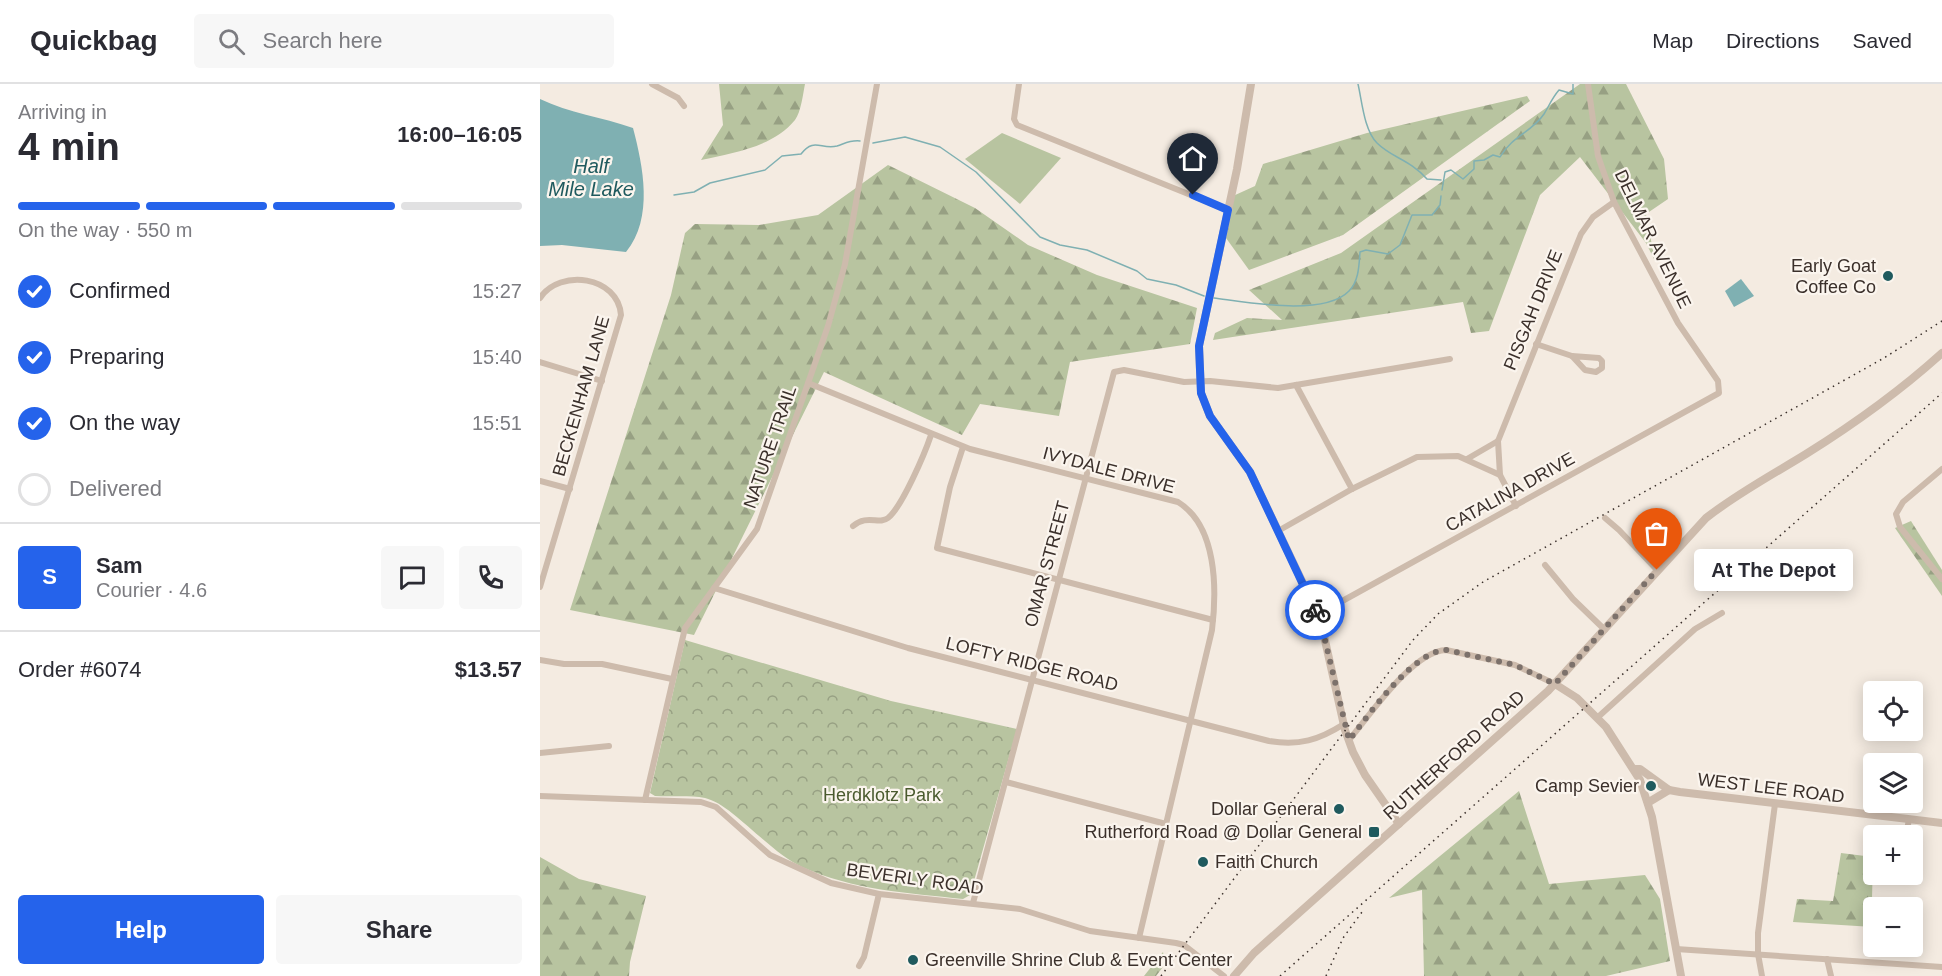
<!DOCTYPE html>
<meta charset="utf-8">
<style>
body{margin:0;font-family:Helvetica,sans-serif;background:#f7f7f7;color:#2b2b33;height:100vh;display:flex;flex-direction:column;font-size:22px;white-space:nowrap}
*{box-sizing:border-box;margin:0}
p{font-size:20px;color:#7c7c81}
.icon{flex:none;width:33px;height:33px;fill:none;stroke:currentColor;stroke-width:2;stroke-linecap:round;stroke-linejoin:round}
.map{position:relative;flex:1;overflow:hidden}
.panel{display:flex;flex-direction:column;background:#fff;width:540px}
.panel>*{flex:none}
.buttons{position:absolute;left:1323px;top:597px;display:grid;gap:12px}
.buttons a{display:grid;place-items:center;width:60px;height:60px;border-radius:6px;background:#fff;box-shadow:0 3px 15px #0003;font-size:30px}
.pin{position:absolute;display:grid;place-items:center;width:51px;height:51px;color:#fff;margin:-62px -26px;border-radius:50% 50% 50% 0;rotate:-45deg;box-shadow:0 0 6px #0007}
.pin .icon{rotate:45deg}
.courier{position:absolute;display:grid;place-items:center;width:60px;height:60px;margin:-30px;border:4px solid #2563eb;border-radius:50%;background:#fff;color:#222;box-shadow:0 2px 8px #0007}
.bubble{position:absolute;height:42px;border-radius:6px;background:#fff;box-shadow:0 3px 15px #0003;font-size:20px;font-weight:800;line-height:42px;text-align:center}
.head em{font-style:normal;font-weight:800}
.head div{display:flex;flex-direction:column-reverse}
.head{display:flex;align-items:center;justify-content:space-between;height:102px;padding:0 18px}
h1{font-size:39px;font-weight:800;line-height:45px}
.bar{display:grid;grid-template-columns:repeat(4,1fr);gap:9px 6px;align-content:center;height:72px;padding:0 18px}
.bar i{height:8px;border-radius:4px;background:#e1e1e2}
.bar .selected{background:#2563eb}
.bar p{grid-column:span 4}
.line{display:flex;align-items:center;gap:15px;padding:0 18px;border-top:2px solid #e1e1e2}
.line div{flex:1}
.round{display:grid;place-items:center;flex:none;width:63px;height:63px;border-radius:6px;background:#f7f7f7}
ol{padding:0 18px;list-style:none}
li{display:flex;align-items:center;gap:18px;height:66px}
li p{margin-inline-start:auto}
li .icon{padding:6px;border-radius:50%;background:#2563eb;color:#fff;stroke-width:4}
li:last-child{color:#7c7c81}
li i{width:33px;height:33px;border:3px solid #e1e1e2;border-radius:50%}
.action{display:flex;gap:12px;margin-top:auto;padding:12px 18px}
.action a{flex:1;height:69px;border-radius:6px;background:#2563eb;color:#fff;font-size:24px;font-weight:800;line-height:69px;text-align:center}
.action a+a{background:#f7f7f7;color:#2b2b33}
header{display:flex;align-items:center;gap:36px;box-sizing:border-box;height:84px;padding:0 30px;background:#fff;border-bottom:2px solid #e1e1e2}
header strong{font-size:28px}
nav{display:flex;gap:33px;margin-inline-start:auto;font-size:21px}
.search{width:420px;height:54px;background:#f7f7f7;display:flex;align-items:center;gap:15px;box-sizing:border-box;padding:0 21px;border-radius:6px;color:#7c7c81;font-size:22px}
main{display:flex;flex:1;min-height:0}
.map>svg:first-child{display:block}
.grass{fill:#b8c4a0}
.forest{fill:url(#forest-firs)}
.park{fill:url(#park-crowns)}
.water{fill:#7fb0b2}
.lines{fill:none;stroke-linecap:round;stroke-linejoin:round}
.stream{stroke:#7fb0b2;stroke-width:1.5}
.minor{stroke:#cdbbac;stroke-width:6}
.tertiary{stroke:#cdbbac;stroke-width:8}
.rail{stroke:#3b302b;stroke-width:1.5;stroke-dasharray:1.5 4.5;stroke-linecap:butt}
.done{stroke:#7c716b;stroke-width:6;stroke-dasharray:0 10.8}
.route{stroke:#2563eb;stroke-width:8}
.poi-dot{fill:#1f5a5e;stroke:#fbf5ee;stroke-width:2}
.labels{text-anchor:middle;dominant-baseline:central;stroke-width:4.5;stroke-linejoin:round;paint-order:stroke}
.street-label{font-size:18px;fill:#3b302b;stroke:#fbf5ee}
.poi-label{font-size:18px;fill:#3b302b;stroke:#fbf5ee;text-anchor:end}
.park-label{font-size:18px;fill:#4a5a2e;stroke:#fbf5ee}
.water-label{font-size:20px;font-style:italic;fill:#1f5a5e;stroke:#fbf5ee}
</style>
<header>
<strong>Quickbag</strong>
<div class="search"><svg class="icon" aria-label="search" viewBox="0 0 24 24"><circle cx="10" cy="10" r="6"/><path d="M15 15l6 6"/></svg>Search here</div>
<nav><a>Map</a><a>Directions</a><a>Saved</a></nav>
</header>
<main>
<section class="panel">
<div class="head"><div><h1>4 min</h1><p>Arriving in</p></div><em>16:00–16:05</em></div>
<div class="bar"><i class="selected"></i><i class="selected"></i><i class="selected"></i><i></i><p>On the way · 550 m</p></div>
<ol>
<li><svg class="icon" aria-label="check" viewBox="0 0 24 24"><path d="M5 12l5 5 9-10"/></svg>Confirmed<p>15:27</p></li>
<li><svg class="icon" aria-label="check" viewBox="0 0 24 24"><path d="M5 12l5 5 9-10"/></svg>Preparing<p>15:40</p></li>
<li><svg class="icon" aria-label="check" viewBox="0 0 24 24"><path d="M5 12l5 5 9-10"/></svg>On the way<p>15:51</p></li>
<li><i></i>Delivered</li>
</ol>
<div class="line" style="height:108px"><b class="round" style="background:#2563eb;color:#fff">S</b><div><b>Sam</b><p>Courier · 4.6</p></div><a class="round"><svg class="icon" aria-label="chat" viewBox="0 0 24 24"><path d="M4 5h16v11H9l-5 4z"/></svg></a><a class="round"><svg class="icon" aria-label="phone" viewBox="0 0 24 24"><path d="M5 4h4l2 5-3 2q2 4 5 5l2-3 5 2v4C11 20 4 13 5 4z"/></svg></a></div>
<div class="line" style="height:78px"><div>Order #6074</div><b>$13.57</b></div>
<div class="action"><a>Help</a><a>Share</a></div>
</section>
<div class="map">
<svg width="1402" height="892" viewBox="0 0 1402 892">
<defs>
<pattern id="forest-firs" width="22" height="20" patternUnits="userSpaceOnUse" patternTransform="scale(1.5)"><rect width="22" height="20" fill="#b8c4a0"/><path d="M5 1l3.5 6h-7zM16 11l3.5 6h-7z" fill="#97a083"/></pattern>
<pattern id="park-crowns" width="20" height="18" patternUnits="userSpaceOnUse" patternTransform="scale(1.5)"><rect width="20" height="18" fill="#b8c4a0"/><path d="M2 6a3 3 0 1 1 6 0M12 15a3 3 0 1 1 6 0" fill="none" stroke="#97a083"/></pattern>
</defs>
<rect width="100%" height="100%" fill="#f4ebe1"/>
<path class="grass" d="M462 49 521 74 480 120 425 75Z"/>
<g class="forest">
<path d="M179 0H265C263 10 261 28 255 36 233 63 193 69 161 76L183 41Z"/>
<path d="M1040 0H1086L1124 75 1128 115 1106 130 1115 177 1106 159 1040 73 1000 111 949 247 931 249 923 218 673 256 675 249 707 234 742 236 709 206 801 169Z"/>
<path d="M987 12 990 17 803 151 709 186 686 154 693 112 715 102 723 80 827 49Z"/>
<path d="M348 81 435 124 488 161 557 191 657 224 650 260 530 278 519 332 440 320 422 351 284 288 154 551 30 526 131 211 145 149 155 140 219 141 278 131Z"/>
<path d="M1371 437 1402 486V512L1355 444Z"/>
<path d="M979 707 1009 800 1105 791 1120 815 1130 877 1066 892H884L882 806 849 814Z"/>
<path d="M1301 769 1333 773 1332 815 1370 819V823L1334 824 1333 843 1253 838 1257 815 1293 817Z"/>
<path d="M0 773 39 795 106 812 90 878 89 892H0Z"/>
<path d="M623 868 626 879 616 892H604Z"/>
</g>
<path class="park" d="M145 556 351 617 477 645 430 811 423 815C368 809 313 806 262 783 230 769 192 720 165 714 150 711 131 713 115 712L110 709Z"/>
<g class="water">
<path d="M0 15C29 29 62 33 93 44 103 82 114 134 86 168L22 161 0 162Z"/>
<path d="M1201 195 1214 212 1194 223 1185 207Z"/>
</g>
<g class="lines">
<g class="stream">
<path d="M818 0C822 17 824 46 837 59 852 74 869 75 887 95L901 96"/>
<path d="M333 59 365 53 400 63 436 88 500 153 520 161 547 166 597 187 607 195 636 201 664 212"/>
<path d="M902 106 905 88 911 86 923 95 934 85V77L944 76 953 71 960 73C972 52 992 48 1004 30 1009 22 1012 14 1019 6L1033 10V0"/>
<path d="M134 111 154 108 170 99 225 86 242 72 261 70C274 53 281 66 297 62 306 59 310 56 320 57"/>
<path d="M674 214C706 218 784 233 809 207 819 197 819 181 820 168L826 166 848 170 860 161 872 131H892L900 121 901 112"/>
</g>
<g class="minor">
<path d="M112 0 138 14 144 22"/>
<path d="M479 0 474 35 477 41 688 126"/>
<path d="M0 214C20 184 78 192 81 231L0 503"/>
<path d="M996 260 1032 272"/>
<path d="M1032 272 1059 274 1062 277V284L1056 288 1045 286Z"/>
<path d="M0 278 62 297"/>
<path d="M268 299 430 365 638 418C677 442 677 505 672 546L599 854"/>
<path d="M756 301 812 405"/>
<path d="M958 357 960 391 976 422"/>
<path d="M423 363 410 403 397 464 673 536"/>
<path d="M927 375 958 357 1041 150 1053 133 1074 118"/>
<path d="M1402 385 1363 418 1356 430 1360 443 1402 495"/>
<path d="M0 397 30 405"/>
<path d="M1065 434 1079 446 1117 486"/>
<path d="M313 442C327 430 339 441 348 434 362 423 385 369 391 351"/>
<path d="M738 447 812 405 877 373 918 372 960 391"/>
<path d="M1005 481 1033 515 1065 546"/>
<path d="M174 504 368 564 729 657C759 662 779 656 804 640"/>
<path d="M777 531 1179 309 1178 297 1138 239 1074 118 1058 72 1048 0"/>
<path d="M0 576 24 580H62L132 595"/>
<path d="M1057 634 1155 545 1182 529"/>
<path d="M809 656C830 631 873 567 906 566L975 581 1015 600"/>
<path d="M0 669 69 662"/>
<path d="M466 698 626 740"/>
<path d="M0 712 161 718 176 723 230 771 291 799 339 810 480 825 550 847 636 859 644 861 684 892"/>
<path d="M105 716 145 544 217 445 288 242 305 180 337 0"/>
<path d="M1366 752 1369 735"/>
<path d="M1366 790 1367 792"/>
<path d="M433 819 574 288 584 286 644 298 670 297 738 304 910 275"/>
<path d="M1136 865 1402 883"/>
<path d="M1287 875 1291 892"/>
<path d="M319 882 324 873 339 810"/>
<path d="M1222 892 1218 870V849L1235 720"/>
</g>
<g class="tertiary">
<path d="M711 0 697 85 659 262 661 309 670 332 710 388 770 514 782 543 805 646 813 668 825 691 859 740"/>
<path d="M1015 600 1037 614 1066 643 1100 696 1112 733 1141 892"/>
<path d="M1095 685H1100L1129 706 1140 708 1402 739"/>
<path d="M1109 718 1129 706"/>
<path d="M694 892 714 869 1008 607 1166 434C1198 409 1232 391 1266 370 1314 340 1360 307 1402 269"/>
</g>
<g class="rail">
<path d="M621 892 873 556 898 530 943 498 1344 274 1402 237"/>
<path d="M740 892 1402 309"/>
<path d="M786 892 803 854 822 828"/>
</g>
</g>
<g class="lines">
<path class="done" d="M775 526 784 552 809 656C829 631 873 567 906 566L975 581 1015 600 1117 486"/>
<path class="route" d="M653 111 688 126 659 262 661 309 670 332 710 388 775 526"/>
</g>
<g class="poi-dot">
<circle cx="1348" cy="192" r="6"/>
<circle cx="1111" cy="702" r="6"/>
<circle cx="799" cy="725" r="6"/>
<rect x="828" y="742" width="12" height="12" rx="3"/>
<circle cx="663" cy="778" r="6"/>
<circle cx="373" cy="876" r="6"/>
</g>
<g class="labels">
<g class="street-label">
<text transform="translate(1113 155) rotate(64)">DELMAR AVENUE</text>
<text transform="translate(993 226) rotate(-68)">PISGAH DRIVE</text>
<text transform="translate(41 312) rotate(-74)">BECKENHAM LANE</text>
<text transform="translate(230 363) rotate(-71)">NATURE TRAIL</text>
<text transform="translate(569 386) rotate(15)">IVYDALE DRIVE</text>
<text transform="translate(970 408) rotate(-29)">CATALINA DRIVE</text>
<text transform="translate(507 480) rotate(-75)">OMAR STREET</text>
<text transform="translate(492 580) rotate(14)">LOFTY RIDGE ROAD</text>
<text transform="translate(914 671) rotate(-42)">RUTHERFORD ROAD</text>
<text transform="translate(1231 704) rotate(7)">WEST LEE ROAD</text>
<text transform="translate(375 795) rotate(8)">BEVERLY ROAD</text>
</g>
<g class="poi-label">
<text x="1336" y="182">Early Goat<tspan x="1336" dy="21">Coffee Co</tspan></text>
<text x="1099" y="702">Camp Sevier</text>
<text x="787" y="725">Dollar General</text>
<text x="822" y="748">Rutherford Road @ Dollar General</text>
<text x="675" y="778" text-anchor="start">Faith Church</text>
<text x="385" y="876" text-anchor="start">Greenville Shrine Club &amp; Event Center</text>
</g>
<g class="park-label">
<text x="342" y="711">Herdklotz Park</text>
</g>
<g class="water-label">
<text x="51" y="82">Half<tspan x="51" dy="23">Mile Lake</tspan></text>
</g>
</g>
</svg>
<div class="buttons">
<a><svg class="icon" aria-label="locate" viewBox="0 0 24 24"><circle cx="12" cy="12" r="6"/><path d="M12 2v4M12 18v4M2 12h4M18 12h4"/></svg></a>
<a><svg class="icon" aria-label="layers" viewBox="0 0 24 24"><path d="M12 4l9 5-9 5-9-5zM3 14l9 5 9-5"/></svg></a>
<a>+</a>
<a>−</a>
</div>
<div class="pin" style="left:1117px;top:486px;background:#ea580c"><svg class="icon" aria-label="bag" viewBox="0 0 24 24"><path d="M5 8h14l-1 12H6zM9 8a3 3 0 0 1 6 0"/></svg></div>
<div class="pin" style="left:653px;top:111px;background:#1f2937"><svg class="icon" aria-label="home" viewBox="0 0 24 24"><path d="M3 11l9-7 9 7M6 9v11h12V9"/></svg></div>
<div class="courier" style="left:775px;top:526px"><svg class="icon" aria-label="bike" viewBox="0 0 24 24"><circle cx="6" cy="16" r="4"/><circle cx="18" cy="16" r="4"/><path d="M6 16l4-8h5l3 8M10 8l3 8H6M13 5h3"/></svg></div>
<div class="bubble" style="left:1154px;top:465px;width:159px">At The Depot</div>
</div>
</main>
